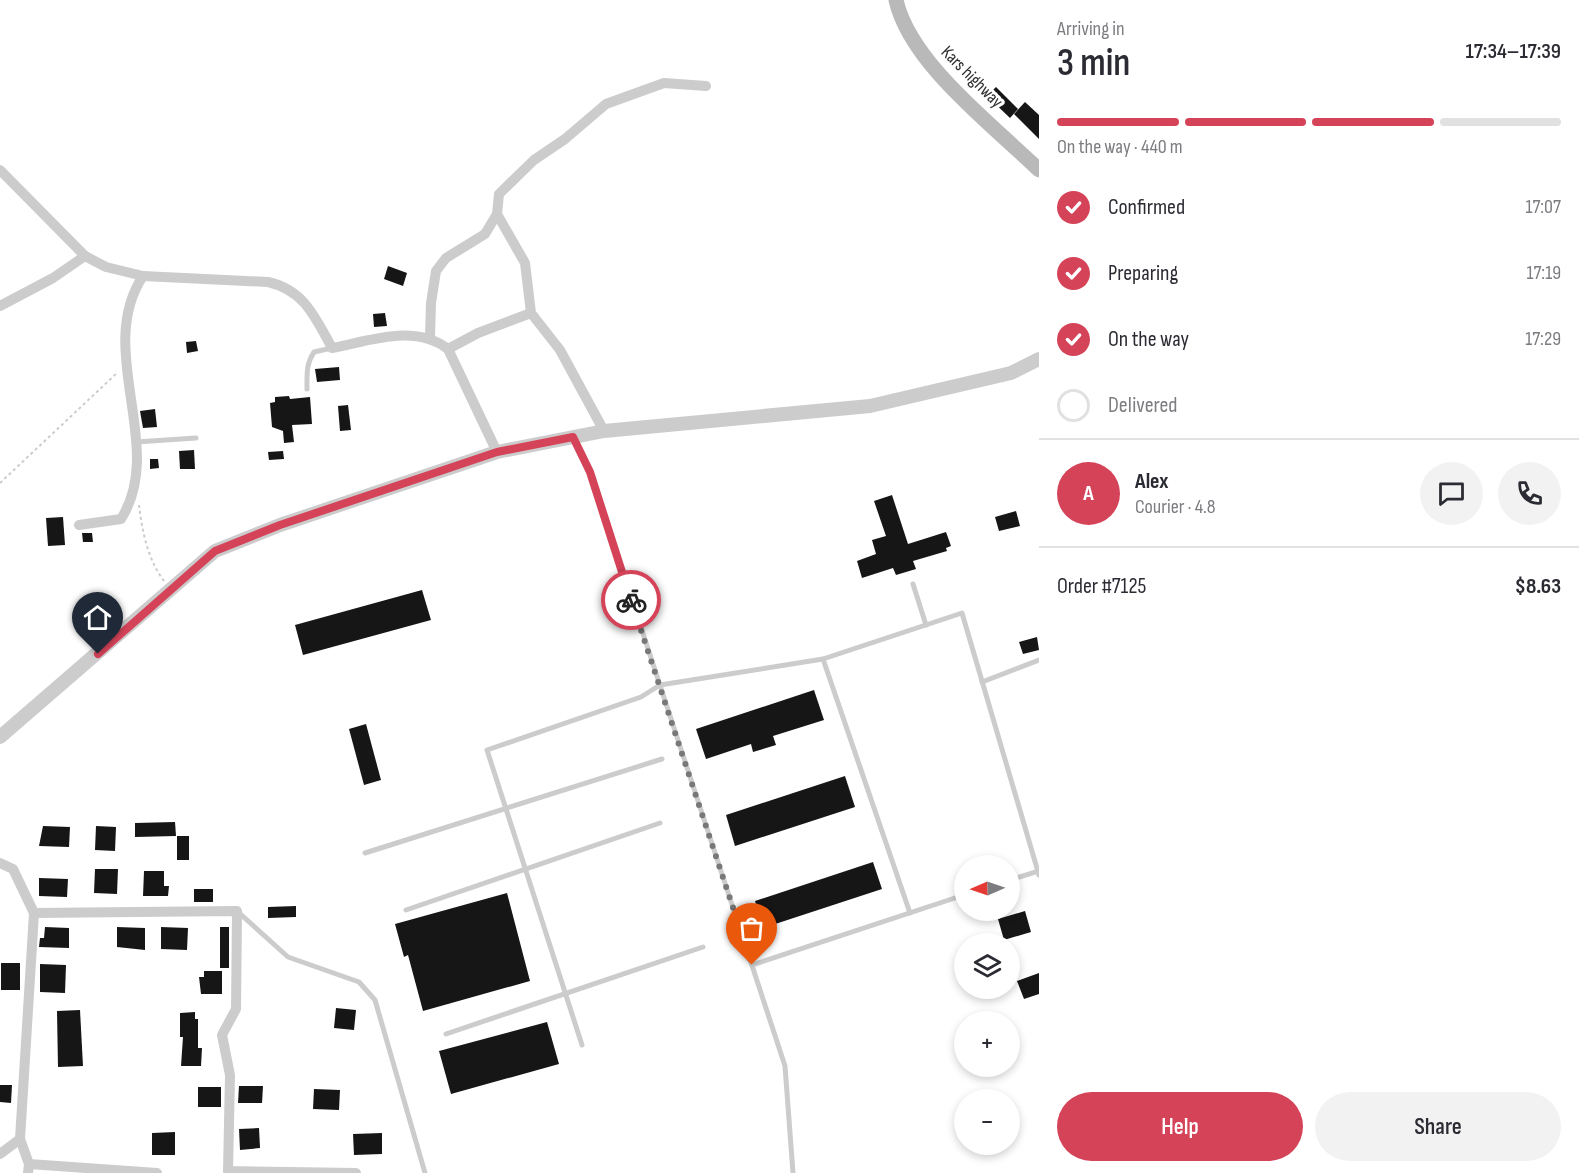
<!DOCTYPE html>
<meta charset="utf-8">
<style>
body{margin:0;font-family:"Sofia Sans Condensed",sans-serif;background:#f2f2f3;color:#2b2b33;height:100vh;display:flex;flex-direction:column;font-size:22px;white-space:nowrap}
*{box-sizing:border-box;margin:0}
p{font-size:20px;color:#7c7c81}
.icon{flex:none;width:33px;height:33px;fill:none;stroke:currentColor;stroke-width:2;stroke-linecap:round;stroke-linejoin:round}
.map{position:relative;flex:1;overflow:hidden}
.drawer{display:flex;flex-direction:column;background:#fff;width:540px}
.drawer>*{flex:none}
.needle{width:39px;rotate:268deg}
.fabs{position:absolute;left:954px;top:855px;display:grid;gap:12px}
.fabs a{display:grid;place-items:center;width:66px;height:66px;border-radius:50%;background:#fff;box-shadow:0 3px 9px #0003;font-size:30px}
.pin{position:absolute;display:grid;place-items:center;width:51px;height:51px;color:#fff;margin:-62px -26px;border-radius:50% 50% 50% 0;rotate:-45deg;box-shadow:0 0 6px #0007}
.pin .icon{rotate:45deg}
.courier{position:absolute;display:grid;place-items:center;width:60px;height:60px;margin:-30px;border:4px solid #d54359;border-radius:50%;background:#fff;color:#222;box-shadow:0 2px 8px #0007}
.summary em{font-style:normal;font-weight:600}
.summary div{display:flex;flex-direction:column-reverse}
.summary{display:flex;align-items:center;justify-content:space-between;height:102px;padding:0 18px}
h1{font-size:39px;font-weight:600;line-height:45px}
.bar{display:grid;grid-template-columns:repeat(4,1fr);gap:9px 6px;align-content:center;height:72px;padding:0 18px}
.bar i{height:8px;border-radius:4px;background:#e1e1e2}
.bar .on{background:#d54359}
.bar p{grid-column:span 4}
.line{display:flex;align-items:center;gap:15px;padding:0 18px;border-top:2px solid #e1e1e2}
.line div{flex:1}
.round{display:grid;place-items:center;flex:none;width:63px;height:63px;border-radius:32px;background:#f2f2f3}
ol{padding:0 18px;list-style:none}
li{display:flex;align-items:center;gap:18px;height:66px}
li p{margin-inline-start:auto}
li .icon{padding:6px;border-radius:50%;background:#d54359;color:#fff;stroke-width:4}
li:last-child{color:#7c7c81}
li i{width:33px;height:33px;border:3px solid #e1e1e2;border-radius:50%}
.cta{display:flex;gap:12px;margin-top:auto;padding:12px 18px}
.cta a{flex:1;height:69px;border-radius:36px;background:#d54359;color:#fff;font-size:24px;font-weight:600;line-height:69px;text-align:center}
.cta a+a{background:#f2f2f3;color:#2b2b33}
main{display:flex;flex:1;min-height:0}
.map>svg:first-child{display:block}
.building{fill:#161616}
.lines{fill:none;stroke-linecap:round;stroke-linejoin:round}
.path{stroke:#ccc;stroke-width:2;stroke-dasharray:3 3;stroke-linecap:butt}
.service{stroke:#ccc;stroke-width:5}
.minor{stroke:#ccc;stroke-width:10}
.tertiary{stroke:#ccc;stroke-width:14}
.secondary{stroke:#b9b9b9;stroke-width:15}
.done{stroke:#787878;stroke-width:6;stroke-dasharray:0 10.8}
.route{stroke:#d54359;stroke-width:8}
.labels{text-anchor:middle;dominant-baseline:central;stroke-width:6;stroke-linejoin:round;paint-order:stroke}
.street-label{font-size:18px;fill:#2f2f2f;stroke:#fff}
</style>
<main>
<div class="map">
<svg width="1039" height="1173" viewBox="0 0 1039 1173">
<rect width="100%" height="100%" fill="#fff"/>
<g class="building">
<path d="M996 87 1018 109 1010 118 987 96Z"/>
<path d="M1025 102 1039 115V139L1014 114Z"/>
<path d="M388 266 407 273 403 286 384 279Z"/>
<path d="M385 313 387 326 374 327 373 314Z"/>
<path d="M196 341 198 351 187 353 186 342Z"/>
<path d="M339 367 340 380 317 382 315 369Z"/>
<path d="M289 396 290 399 310 397 312 424 292 425 294 442 284 443 283 431 272 427 270 403 275 402V397Z"/>
<path d="M348 405 351 430 340 431 338 406Z"/>
<path d="M155 409 157 427 143 428 140 411Z"/>
<path d="M194 450 195 469H180L179 451Z"/>
<path d="M283 451 284 459 269 460 268 452Z"/>
<path d="M150 459H158L159 468 150 469Z"/>
<path d="M892 495 908 544 946 532 951 546 946 548 947 551 913 561 916 569 896 575 893 568 862 578 857 561 876 554 872 540 886 536 874 501Z"/>
<path d="M1016 511 1020 526 999 531 995 517Z"/>
<path d="M63 517 65 545 48 546 46 518Z"/>
<path d="M82 533H92L93 542H83Z"/>
<path d="M422 590 431 620 303 655 295 625Z"/>
<path d="M1037 637 1039 650 1023 654 1019 642Z"/>
<path d="M814 690 824 720 773 736 776 745 753 752 751 744 706 759 696 729Z"/>
<path d="M366 724 381 780 364 785 349 729Z"/>
<path d="M845 776 855 807 735 846 726 815Z"/>
<path d="M175 822 176 836 135 837V823Z"/>
<path d="M43 826 70 827 69 847 39 846Z"/>
<path d="M96 826 116 827 115 851 95 850Z"/>
<rect x="177" y="836" width="12" height="24"/>
<path d="M873 862 882 889 763 928 755 901Z"/>
<path d="M95 869H118L117 894 94 893Z"/>
<path d="M144 871H164V886H169L168 896H143Z"/>
<path d="M39 878 68 879 67 897 39 896Z"/>
<rect x="194" y="889" width="19" height="13"/>
<path d="M507 893 530 981 423 1011 408 955 404 957 395 924Z"/>
<path d="M296 906V917L268 918V907Z"/>
<path d="M1025 911 1031 932 1004 940 998 919Z"/>
<path d="M45 927 69 928V948L39 947 40 938H44Z"/>
<path d="M117 927 145 928V950L117 947Z"/>
<path d="M161 927 188 928 187 950 161 949Z"/>
<rect x="220" y="927" width="9" height="41"/>
<rect x="1" y="963" width="19" height="27"/>
<path d="M40 964 66 965 65 993 40 992Z"/>
<path d="M204 971H222V994H201L199 977H204Z"/>
<path d="M1039 973V994L1024 999 1017 981Z"/>
<path d="M336 1008 356 1010 354 1030 334 1028Z"/>
<path d="M80 1010 83 1066 58 1067 57 1011Z"/>
<path d="M195 1012V1019H198V1048H202L201 1066H181L183 1037H180V1013Z"/>
<path d="M547 1022 559 1064 451 1094 439 1051Z"/>
<path d="M0 1085H12L11 1103 0 1102Z"/>
<path d="M239 1086H263L262 1103H238Z"/>
<rect x="198" y="1087" width="23" height="20"/>
<path d="M314 1089 340 1090 339 1110 313 1109Z"/>
<path d="M259 1128 260 1148 240 1150 239 1129Z"/>
<path d="M175 1132V1155H152V1133Z"/>
<path d="M382 1133V1154L354 1155 353 1134Z"/>
</g>
<g class="lines">
<g class="path">
<path d="M0 483 117 373"/>
<path d="M139 505C142 531 148 560 164 581"/>
</g>
<g class="service">
<path d="M307 389C307 374 306 364 314 352L332 348"/>
<path d="M574 438 590 472 785 1066 793 1173"/>
<path d="M136 442 196 438"/>
<path d="M913 584 926 625"/>
<path d="M823 659 910 913"/>
<path d="M982 682 1039 660"/>
<path d="M365 853 662 759"/>
<path d="M1010 880 1039 871"/>
<path d="M406 910 660 823"/>
<path d="M237 911 288 957 359 982 375 1000 425 1173"/>
<path d="M752 965 964 895"/>
<path d="M446 1034 703 947"/>
<path d="M582 1045 487 750 641 697 660 685 823 659 962 613 1039 875"/>
</g>
<g class="minor">
<path d="M0 170 85 256 106 267 143 276 268 282C304 290 315 317 332 348 369 341 415 323 448 349L497 452"/>
<path d="M0 306 53 278 85 256"/>
<path d="M430 337 431 303 436 271 446 258 485 234 497 214"/>
<path d="M448 349 478 333 531 313"/>
<path d="M604 431 560 350 531 313 525 263 497 214 499 194 534 160 565 139 606 104 664 83 706 86"/>
<path d="M79 525 121 519C167 447 94 350 143 276"/>
<path d="M0 863 13 869 34 913 20 1139 29 1164 28 1173"/>
<path d="M34 913 237 911 236 1009 222 1035 230 1075 228 1171 356 1173"/>
<path d="M0 1154 20 1139"/>
<path d="M29 1164 157 1173"/>
</g>
<path class="tertiary" d="M0 737 215 551 280 525 497 452 604 431 870 406 1011 373 1039 359"/>
<path class="secondary" d="M896 0C910 63 993 125 1039 170"/>
</g>
<g class="lines">
<path class="done" d="M631 600 752 965"/>
<path class="route" d="M98 654 215 551 280 525 497 452 573 437 590 472 631 600"/>
</g>
<g class="labels">
<g class="street-label">
<text transform="translate(972 77) rotate(45)">Kars highway</text>
</g>
</g>
</svg>
<div class="fabs">
<a><svg class="needle" viewBox="-14 -14 28 28"><path d="M0-13l5 13h-10z" fill="#e53935"/><path d="M0 13l5-13h-10z" fill="#7c7c81"/></svg></a>
<a><svg class="icon" aria-label="layers" viewBox="0 0 24 24"><path d="M12 4l9 5-9 5-9-5zM3 14l9 5 9-5"/></svg></a>
<a>+</a>
<a>−</a>
</div>
<div class="pin" style="left:752px;top:965px;background:#ea580c"><svg class="icon" aria-label="bag" viewBox="0 0 24 24"><path d="M5 8h14l-1 12H6zM9 8a3 3 0 0 1 6 0"/></svg></div>
<div class="pin" style="left:98px;top:654px;background:#1f2937"><svg class="icon" aria-label="home" viewBox="0 0 24 24"><path d="M3 11l9-7 9 7M6 9v11h12V9"/></svg></div>
<div class="courier" style="left:631px;top:600px"><svg class="icon" aria-label="bike" viewBox="0 0 24 24"><circle cx="6" cy="16" r="4"/><circle cx="18" cy="16" r="4"/><path d="M6 16l4-8h5l3 8M10 8l3 8H6M13 5h3"/></svg></div>
</div>
<section class="drawer">
<div class="summary"><div><h1>3 min</h1><p>Arriving in</p></div><em>17:34–17:39</em></div>
<div class="bar"><i class="on"></i><i class="on"></i><i class="on"></i><i></i><p>On the way · 440 m</p></div>
<ol>
<li><svg class="icon" aria-label="check" viewBox="0 0 24 24"><path d="M5 12l5 5 9-10"/></svg>Confirmed<p>17:07</p></li>
<li><svg class="icon" aria-label="check" viewBox="0 0 24 24"><path d="M5 12l5 5 9-10"/></svg>Preparing<p>17:19</p></li>
<li><svg class="icon" aria-label="check" viewBox="0 0 24 24"><path d="M5 12l5 5 9-10"/></svg>On the way<p>17:29</p></li>
<li><i></i>Delivered</li>
</ol>
<div class="line" style="height:108px"><b class="round" style="background:#d54359;color:#fff">A</b><div><b>Alex</b><p>Courier · 4.8</p></div><a class="round"><svg class="icon" aria-label="chat" viewBox="0 0 24 24"><path d="M4 5h16v11H9l-5 4z"/></svg></a><a class="round"><svg class="icon" aria-label="phone" viewBox="0 0 24 24"><path d="M5 4h4l2 5-3 2q2 4 5 5l2-3 5 2v4C11 20 4 13 5 4z"/></svg></a></div>
<div class="line" style="height:78px"><div>Order #7125</div><b>$8.63</b></div>
<div class="cta"><a>Help</a><a>Share</a></div>
</section>
</main>
